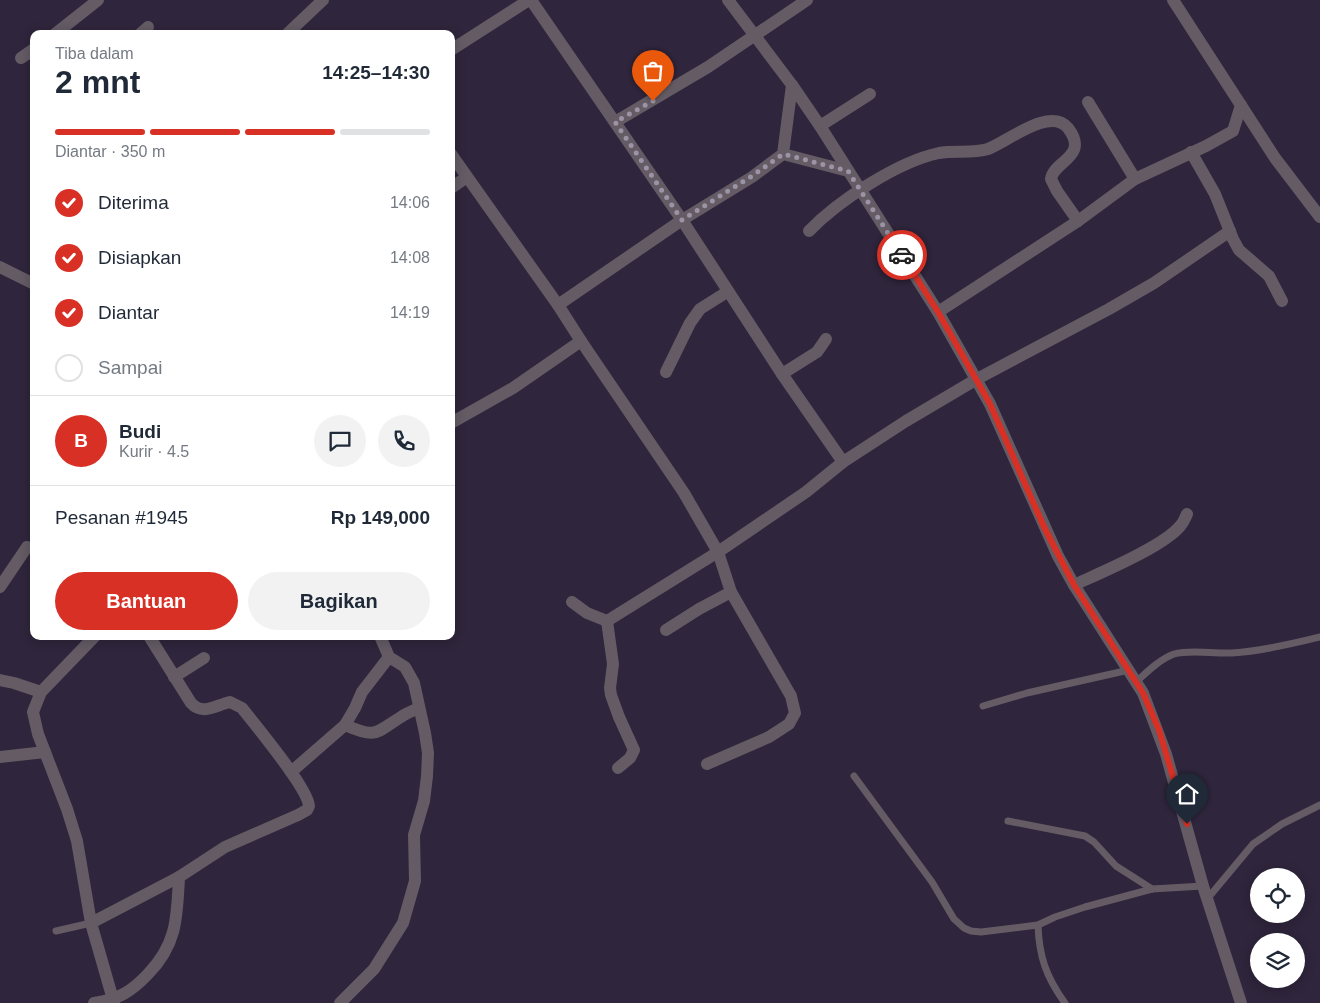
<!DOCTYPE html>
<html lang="id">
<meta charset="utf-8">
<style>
body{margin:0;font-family:Arial,sans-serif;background:#f2f2f3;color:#1f2937;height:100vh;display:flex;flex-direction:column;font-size:19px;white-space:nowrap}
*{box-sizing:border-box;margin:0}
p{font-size:16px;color:#747a83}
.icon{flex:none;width:28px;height:28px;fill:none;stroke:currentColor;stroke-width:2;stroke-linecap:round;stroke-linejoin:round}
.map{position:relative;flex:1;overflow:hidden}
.sheet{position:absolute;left:30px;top:30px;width:425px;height:610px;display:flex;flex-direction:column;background:#fff;border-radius:10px;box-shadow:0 2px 12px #0003}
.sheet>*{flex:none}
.buttons{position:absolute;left:1250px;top:868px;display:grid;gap:10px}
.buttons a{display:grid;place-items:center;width:55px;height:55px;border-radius:50%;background:#fff;box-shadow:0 2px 12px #0003;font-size:25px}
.pin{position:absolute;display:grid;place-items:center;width:42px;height:42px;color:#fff;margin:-51px -21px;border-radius:50% 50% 50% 0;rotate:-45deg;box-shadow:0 0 5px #0007}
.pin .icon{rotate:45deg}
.courier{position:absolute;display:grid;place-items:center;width:50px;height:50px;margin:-25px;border:4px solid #d93025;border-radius:50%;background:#fff;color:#222;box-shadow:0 1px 6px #0007}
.head em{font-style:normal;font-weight:700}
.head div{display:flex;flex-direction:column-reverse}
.head{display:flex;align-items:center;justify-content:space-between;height:85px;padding:0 25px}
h1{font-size:32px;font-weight:700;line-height:38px}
.bar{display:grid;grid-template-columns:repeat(4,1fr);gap:8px 5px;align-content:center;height:60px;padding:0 25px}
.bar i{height:6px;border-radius:4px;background:#e0e1e3}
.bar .current{background:#d93025}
.bar p{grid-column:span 4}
.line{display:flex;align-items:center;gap:12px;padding:0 25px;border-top:1px solid #e0e1e3}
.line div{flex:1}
.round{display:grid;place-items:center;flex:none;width:52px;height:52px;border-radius:26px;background:#f2f2f3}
ol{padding:0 25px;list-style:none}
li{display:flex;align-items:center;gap:15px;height:55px}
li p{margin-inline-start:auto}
li .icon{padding:5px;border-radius:50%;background:#d93025;color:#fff;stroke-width:4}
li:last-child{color:#747a83}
li i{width:28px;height:28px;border:2px solid #e0e1e3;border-radius:50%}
.button{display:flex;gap:10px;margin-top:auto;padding:10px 25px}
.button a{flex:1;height:58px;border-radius:30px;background:#d93025;color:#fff;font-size:20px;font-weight:700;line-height:58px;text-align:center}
.button a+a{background:#f2f2f3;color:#1f2937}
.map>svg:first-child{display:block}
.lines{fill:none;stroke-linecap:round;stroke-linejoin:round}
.service{stroke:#645b64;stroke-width:7}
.minor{stroke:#645b64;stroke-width:12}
.done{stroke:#9b94a6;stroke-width:5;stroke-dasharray:0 9}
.route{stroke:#d93025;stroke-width:6}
</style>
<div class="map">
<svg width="1320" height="1003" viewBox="0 0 1320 1003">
<rect width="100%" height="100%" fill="#2f253c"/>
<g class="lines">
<g class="service">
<path d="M1136 682C1147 672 1160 659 1174 654 1192 649 1213 654 1232 653 1261 651 1292 644 1320 637"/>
<path d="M983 706 1027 693 1129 670"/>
<path d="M854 776 932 882 954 919 964 928 971 931 981 932 1038 925 1055 917 1085 907 1152 889 1203 886"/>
<path d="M1008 821 1085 836 1094 842 1116 866 1152 889"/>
<path d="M1208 898 1253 844 1282 824 1320 805"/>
<path d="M1038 925C1039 956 1046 977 1065 1003"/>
<path d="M56 931 91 923"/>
</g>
<g class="minor">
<path d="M531 0 682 220 782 374 843 462"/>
<path d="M728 0 792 85 820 126 938 312 990 404 1058 556 1074 585 1143 693 1166 754 1203 886 1241 1003"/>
<path d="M1173 0 1275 158 1320 217"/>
<path d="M55 34 98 0"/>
<path d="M140 34 148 27"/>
<path d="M287 34 323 0"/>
<path d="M451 50 529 0"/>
<path d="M21 58 34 49"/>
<path d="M1088 102 1135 179"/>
<path d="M615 122 708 67 807 0"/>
<path d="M820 126 870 94"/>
<path d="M1191 152 1215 194 1233 239 1239 250 1269 276 1282 301"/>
<path d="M451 154 558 305 581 341 684 493 718 552 731 592 791 696 795 713 789 724 769 737 707 764"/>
<path d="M783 154 792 85"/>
<path d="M451 188 467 177"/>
<path d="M809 231C838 201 897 162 939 153 955 150 972 154 988 149 1007 142 1050 106 1068 128 1090 157 1053 161 1051 179L1057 191 1078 221"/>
<path d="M0 267 34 284"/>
<path d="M558 305 682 220 752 177 783 154 848 171"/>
<path d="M938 312 1078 221 1135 179 1206 146 1233 131 1241 105"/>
<path d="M666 372 690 323 700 309 727 292"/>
<path d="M782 374 817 352 826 339"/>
<path d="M451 423 513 388 581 341"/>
<path d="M1074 585C1100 573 1165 546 1181 525 1184 522 1185 518 1187 514"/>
<path d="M0 587 27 547"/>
<path d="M572 602 587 613 607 621"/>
<path d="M666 630 699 609 731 592"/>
<path d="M95 636 41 692 33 712 38 734 67 809 77 841 91 923 114 1003"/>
<path d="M174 677 204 658"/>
<path d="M0 680 14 683 41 692"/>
<path d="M345 725C377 739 375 733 401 717 406 713 413 711 419 708"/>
<path d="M0 757 45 752"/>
<path d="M618 768 630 758 634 750 619 717 611 695 610 688 613 664 607 621 718 552 806 492 843 462 906 421 977 379 1109 309 1154 283 1230 231"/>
<path d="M291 772 345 725 355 708 362 692 389 657"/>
<path d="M91 923 179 877 225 847 298 815 307 810 309 806C308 788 256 726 242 708L230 702C216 705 203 716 191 703L149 636"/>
<path d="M94 1003C119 999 131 992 148 974 177 944 177 918 179 877"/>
<path d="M340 1003 374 969 403 923 415 881 414 835 424 801 427 776 428 753 425 733 414 683 405 667 389 657 380 636"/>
</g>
</g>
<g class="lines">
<path class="done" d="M653 101 615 122 682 220 752 176 783 154 848 171 902 255"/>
<path class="route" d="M902 255 938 312 990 404 1044 527 1074 585 1143 693 1159 730 1187 824"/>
</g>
</svg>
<div class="buttons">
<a><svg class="icon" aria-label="locate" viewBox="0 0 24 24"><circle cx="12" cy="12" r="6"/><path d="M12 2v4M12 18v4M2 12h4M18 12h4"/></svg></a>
<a><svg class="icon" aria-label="layers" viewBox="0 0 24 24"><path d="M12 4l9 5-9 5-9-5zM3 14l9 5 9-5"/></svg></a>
</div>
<div class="pin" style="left:653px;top:101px;background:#ea580c"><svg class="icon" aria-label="bag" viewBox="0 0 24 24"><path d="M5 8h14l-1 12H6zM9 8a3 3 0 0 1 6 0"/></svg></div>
<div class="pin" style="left:1187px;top:824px;background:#1f2937"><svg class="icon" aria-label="home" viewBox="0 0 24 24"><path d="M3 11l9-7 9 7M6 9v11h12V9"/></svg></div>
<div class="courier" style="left:902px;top:255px"><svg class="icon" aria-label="car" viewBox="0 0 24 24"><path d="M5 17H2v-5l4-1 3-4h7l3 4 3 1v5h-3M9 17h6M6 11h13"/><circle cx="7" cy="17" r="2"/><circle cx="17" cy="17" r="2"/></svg></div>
<section class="sheet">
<div class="head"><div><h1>2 mnt</h1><p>Tiba dalam</p></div><em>14:25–14:30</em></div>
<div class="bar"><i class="current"></i><i class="current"></i><i class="current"></i><i></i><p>Diantar · 350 m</p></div>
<ol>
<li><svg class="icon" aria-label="check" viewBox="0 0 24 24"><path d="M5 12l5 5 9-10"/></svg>Diterima<p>14:06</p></li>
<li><svg class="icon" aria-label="check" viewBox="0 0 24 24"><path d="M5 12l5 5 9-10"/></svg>Disiapkan<p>14:08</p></li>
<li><svg class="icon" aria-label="check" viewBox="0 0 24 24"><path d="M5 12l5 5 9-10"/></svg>Diantar<p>14:19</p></li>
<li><i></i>Sampai</li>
</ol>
<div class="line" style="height:90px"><b class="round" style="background:#d93025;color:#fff">B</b><div><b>Budi</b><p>Kurir · 4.5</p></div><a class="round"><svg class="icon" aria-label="chat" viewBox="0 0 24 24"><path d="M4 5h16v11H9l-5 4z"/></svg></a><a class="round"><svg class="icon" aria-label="phone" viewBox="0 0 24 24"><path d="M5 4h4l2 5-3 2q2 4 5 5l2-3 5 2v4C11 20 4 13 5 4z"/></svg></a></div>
<div class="line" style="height:65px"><div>Pesanan #1945</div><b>Rp 149,000</b></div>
<div class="button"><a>Bantuan</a><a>Bagikan</a></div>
</section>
</div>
